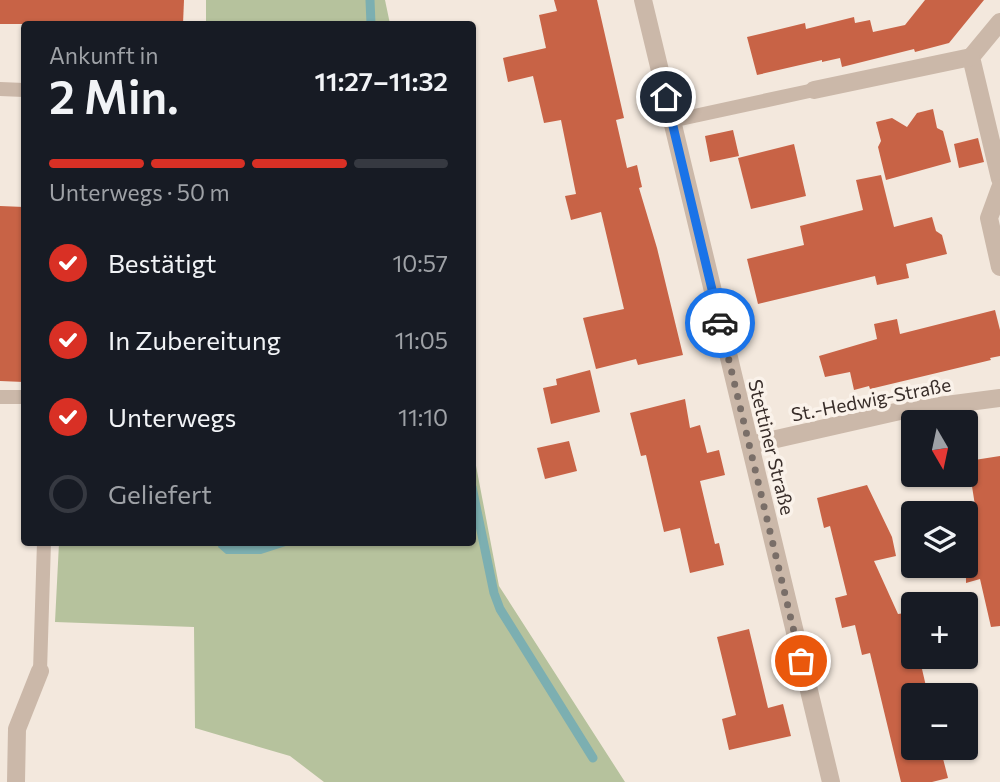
<!DOCTYPE html>
<html lang="de">
<meta charset="utf-8">
<style>
body{margin:0;font-family:Commissioner,sans-serif;background:#242831;color:#f1f3f6;height:100vh;display:flex;flex-direction:column;font-size:26px;white-space:nowrap}
*{box-sizing:border-box;margin:0}
p{font-size:23px;color:#9ea1a6}
.icon{flex:none;width:38px;height:38px;fill:none;stroke:currentColor;stroke-width:2;stroke-linecap:round;stroke-linejoin:round}
.map{position:relative;flex:1;overflow:hidden}
.sheet{position:absolute;left:21px;top:21px;width:455px;height:525px;display:flex;flex-direction:column;background:#171b24;border-radius:7px;box-shadow:0 2px 5px #0004}
.sheet>*{flex:none}
.needle{width:46px;rotate:171deg}
.buttons{position:absolute;left:901px;top:410px;display:grid;gap:14px}
.buttons a{display:grid;place-items:center;width:77px;height:77px;border-radius:7px;background:#171b24;box-shadow:0 2px 5px #0004;font-size:35px}
.pin{position:absolute;display:grid;place-items:center;width:60px;height:60px;color:#fff;margin:-30px;border:4px solid #fff;border-radius:50%;box-shadow:0 2px 7px #0007}
.courier{position:absolute;display:grid;place-items:center;width:70px;height:70px;margin:-35px;border:5px solid #1a73e8;border-radius:50%;background:#fff;color:#222;box-shadow:0 2px 9px #0007}
.headline em{font-style:normal;font-weight:600}
.headline div{display:flex;flex-direction:column-reverse}
.headline{display:flex;align-items:center;justify-content:space-between;height:119px;padding:0 28px}
h1{font-size:46px;font-weight:600;line-height:52px}
.bar{display:grid;grid-template-columns:repeat(4,1fr);gap:10px 7px;align-content:center;height:84px;padding:0 28px}
.bar i{height:9px;border-radius:5px;background:#363941}
.bar .on{background:#d93025}
.bar p{grid-column:span 4}
ol{padding:0 28px;list-style:none}
li{display:flex;align-items:center;gap:21px;height:77px}
li p{margin-inline-start:auto}
li .icon{padding:7px;border-radius:50%;background:#d93025;color:#fff;stroke-width:4}
li:last-child{color:#9ea1a6}
li i{width:38px;height:38px;border:4px solid #363941;border-radius:50%}
.map>svg:first-child{display:block}
.green{fill:#b6c29d}
.water{fill:#7cafb1}
.lines{fill:none;stroke-linecap:round;stroke-linejoin:round}
.stream{stroke:#7cafb1;stroke-width:9}
.building{fill:#c86346}
.service{stroke:#cbb8a9;stroke-width:14}
.minor{stroke:#cbb8a9;stroke-width:18}
.done{stroke:#796e68;stroke-width:7;stroke-dasharray:0 12.6}
.route{stroke:#1a73e8;stroke-width:9}
.labels{text-anchor:middle;dominant-baseline:central;stroke-width:7;stroke-linejoin:round;paint-order:stroke}
.street-label{font-size:19px;fill:#382d29;stroke:#faf2ea}
</style>
<div class="map">
<svg width="1000" height="782" viewBox="0 0 1000 782">
<rect width="100%" height="100%" fill="#f3e8dd"/>
<g class="green">
<path d="M206 0H385L390 24H206Z"/>
<path d="M473 450 499 586 625 782H324L290 756 195 728 194 627 55 622 59 543 472 542Z"/>
</g>
<path class="water" d="M219 543V542L295 543 261 554H226L218 547Z"/>
<g class="lines">
<g class="stream">
<path d="M370 0 371 24"/>
<path d="M472 487 494 593 500 609 593 758"/>
</g>
</g>
<g class="building">
<path d="M0 0H184L183 24H0Z"/>
<path d="M554 0H597L624 118 616 120 627 168 637 165 642 187 639 188 657 248 683 355 638 365 636 359 596 369 583 318 624 309 601 212 571 220 565 196 576 194 561 120 544 123 533 76 508 82 503 58 546 48 539 15 557 11Z"/>
<path d="M925 0H984L949 43 915 52 914 49 842 67 840 58 822 62V60L757 75 747 37 805 23 806 29 854 17 855 23 870 20 873 32 905 25Z"/>
<path d="M933 109 937 128 943 131 951 162 886 180 878 147 881 141 876 122 892 118 907 127 917 113Z"/>
<path d="M733 130 739 156 710 162 705 136Z"/>
<path d="M978 138 984 162 959 168 954 144Z"/>
<path d="M794 144 806 196 751 209 738 158Z"/>
<path d="M881 175 894 227 932 217 936 231 942 235 947 254 906 264 909 278 877 285 875 276 758 304 747 259 804 245 800 226 863 210 856 180Z"/>
<path d="M0 206 24 207V382L0 381Z"/>
<path d="M995 310 1000 330V356L990 358 991 360 870 389 869 386 854 390 850 372 825 377 819 356 877 339 874 324 897 319 900 334Z"/>
<path d="M590 370 600 412 551 424 543 388 557 385 556 379Z"/>
<path d="M685 399 690 428 700 425 707 453 719 450 725 475 700 481 715 544 719 543 724 565 690 573 680 528 664 532 646 455 641 456 630 413Z"/>
<path d="M569 441 577 471 545 479 537 448Z"/>
<path d="M1000 456V626L991 627 980 579 966 583V520L977 518 968 461Z"/>
<path d="M867 485 892 537 896 556 874 561 898 614 905 613 914 631V656H919L928 695H914V747H940L948 778 932 782H901L870 653 862 655 855 625 842 628 835 598 847 595 830 526 824 528 817 498Z"/>
<path d="M749 629 768 708 783 704 791 736 729 750 722 719 736 715 717 637Z"/>
</g>
<g class="lines">
<g class="service">
<path d="M0 89 24 90"/>
<path d="M671 121 814 90"/>
<path d="M0 397H24"/>
<path d="M40 671 44 542"/>
</g>
<g class="minor">
<path d="M643 0 831 782"/>
<path d="M1000 22 971 57 1000 179"/>
<path d="M814 90 971 57"/>
<path d="M1000 188 989 218 1000 267"/>
<path d="M750 445 900 411 1000 398"/>
<path d="M16 782 17 729 40 671"/>
</g>
</g>
<g class="lines">
<path class="done" d="M720 323 801 661"/>
<path class="route" d="M666 97 720 323"/>
</g>
<g class="labels">
<g class="street-label">
<text transform="translate(871 399) rotate(-11)">St.-Hedwig-Straße</text>
<text transform="translate(772 447) rotate(76)">Stettiner Straße</text>
</g>
</g>
</svg>
<div class="buttons">
<a><svg class="needle" viewBox="-14 -14 28 28"><path d="M0-13l5 13h-10z" fill="#e53935"/><path d="M0 13l5-13h-10z" fill="#9ea1a6"/></svg></a>
<a><svg class="icon" aria-label="layers" viewBox="0 0 24 24"><path d="M12 4l9 5-9 5-9-5zM3 14l9 5 9-5"/></svg></a>
<a>+</a>
<a>−</a>
</div>
<div class="pin" style="left:801px;top:661px;background:#ea580c"><svg class="icon" aria-label="bag" viewBox="0 0 24 24"><path d="M5 8h14l-1 12H6zM9 8a3 3 0 0 1 6 0"/></svg></div>
<div class="pin" style="left:666px;top:97px;background:#1f2937"><svg class="icon" aria-label="home" viewBox="0 0 24 24"><path d="M3 11l9-7 9 7M6 9v11h12V9"/></svg></div>
<div class="courier" style="left:720px;top:323px"><svg class="icon" aria-label="car" viewBox="0 0 24 24"><path d="M5 17H2v-5l4-1 3-4h7l3 4 3 1v5h-3M9 17h6M6 11h13"/><circle cx="7" cy="17" r="2"/><circle cx="17" cy="17" r="2"/></svg></div>
<section class="sheet">
<div class="headline"><div><h1>2 Min.</h1><p>Ankunft in</p></div><em>11:27–11:32</em></div>
<div class="bar"><i class="on"></i><i class="on"></i><i class="on"></i><i></i><p>Unterwegs · 50 m</p></div>
<ol>
<li><svg class="icon" aria-label="check" viewBox="0 0 24 24"><path d="M5 12l5 5 9-10"/></svg>Bestätigt<p>10:57</p></li>
<li><svg class="icon" aria-label="check" viewBox="0 0 24 24"><path d="M5 12l5 5 9-10"/></svg>In Zubereitung<p>11:05</p></li>
<li><svg class="icon" aria-label="check" viewBox="0 0 24 24"><path d="M5 12l5 5 9-10"/></svg>Unterwegs<p>11:10</p></li>
<li><i></i>Geliefert</li>
</ol>
</section>
</div>
